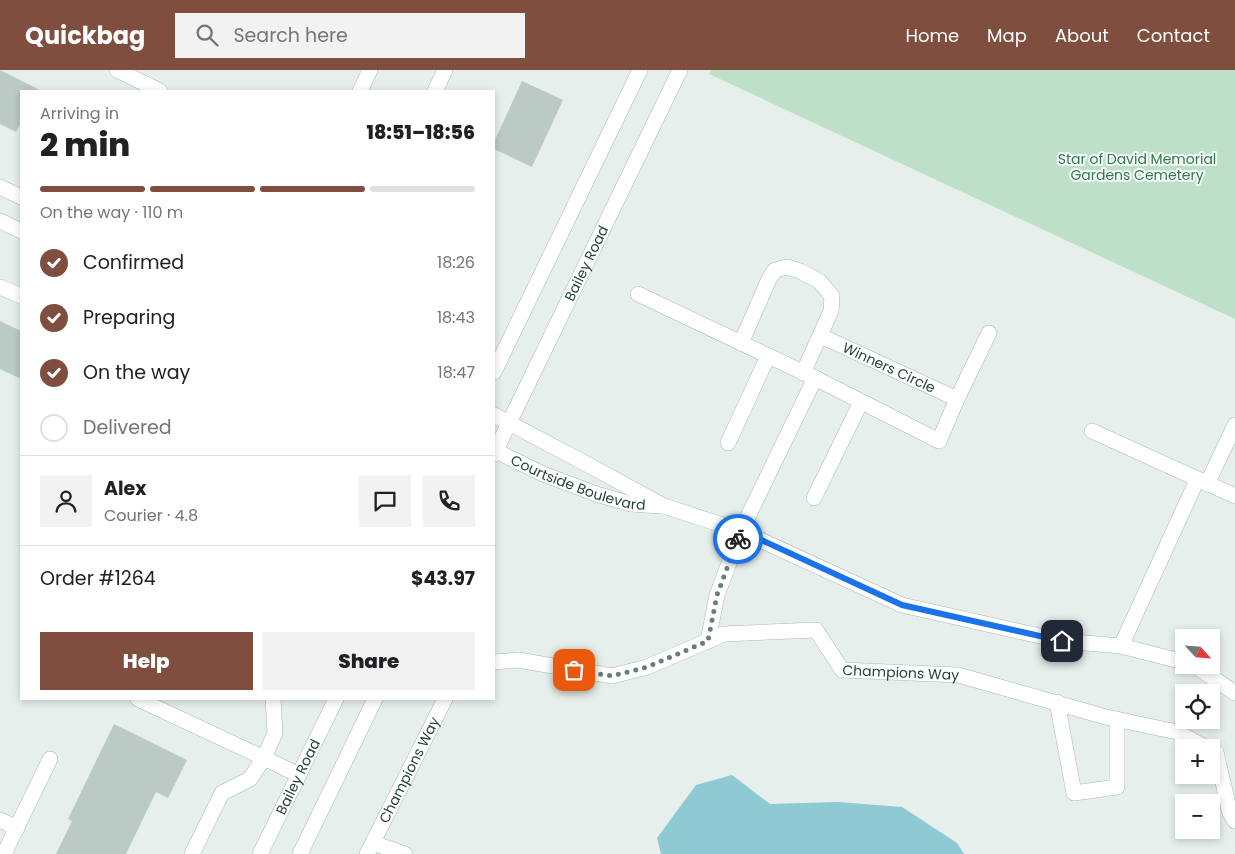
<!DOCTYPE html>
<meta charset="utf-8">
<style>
body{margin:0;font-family:Poppins,sans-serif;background:#f2f2f2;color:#202124;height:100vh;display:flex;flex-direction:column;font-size:19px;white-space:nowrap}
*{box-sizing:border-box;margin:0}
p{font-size:16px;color:#757577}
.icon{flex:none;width:28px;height:28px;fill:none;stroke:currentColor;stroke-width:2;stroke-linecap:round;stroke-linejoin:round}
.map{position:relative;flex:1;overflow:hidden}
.sheet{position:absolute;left:20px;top:20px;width:475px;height:610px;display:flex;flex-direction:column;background:#fff;border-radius:0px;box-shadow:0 2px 8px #0003}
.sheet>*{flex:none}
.needle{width:32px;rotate:116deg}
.fabs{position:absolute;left:1175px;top:559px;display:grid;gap:10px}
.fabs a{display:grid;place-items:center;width:45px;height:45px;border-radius:0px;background:#fff;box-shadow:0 2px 8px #0003;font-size:25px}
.pin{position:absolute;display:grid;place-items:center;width:42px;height:42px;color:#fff;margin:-21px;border-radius:10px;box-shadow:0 2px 8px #0006}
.courier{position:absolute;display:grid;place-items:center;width:50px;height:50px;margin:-25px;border:4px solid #1a73e8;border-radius:50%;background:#fff;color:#222;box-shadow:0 1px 6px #0007}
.overview em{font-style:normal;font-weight:800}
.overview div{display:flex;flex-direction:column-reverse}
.overview{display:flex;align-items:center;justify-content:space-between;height:85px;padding:0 20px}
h1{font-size:32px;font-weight:800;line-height:38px}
.bar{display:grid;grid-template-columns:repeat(4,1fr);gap:8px 5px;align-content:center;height:60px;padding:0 20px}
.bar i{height:6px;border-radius:4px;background:#e0e0e0}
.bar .current{background:#7f4e3f}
.bar p{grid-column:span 4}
.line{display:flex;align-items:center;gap:12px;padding:0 20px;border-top:1px solid #e0e0e0}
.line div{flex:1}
.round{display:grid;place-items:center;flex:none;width:52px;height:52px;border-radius:0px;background:#f2f2f2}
ol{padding:0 20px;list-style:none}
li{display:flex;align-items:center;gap:15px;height:55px}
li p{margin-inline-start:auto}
li .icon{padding:5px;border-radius:50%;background:#7f4e3f;color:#fff;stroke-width:4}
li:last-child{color:#757577}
li i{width:28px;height:28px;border:2px solid #e0e0e0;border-radius:50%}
.action{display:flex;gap:10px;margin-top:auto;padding:10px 20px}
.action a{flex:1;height:58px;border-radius:0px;background:#7f4e3f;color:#fff;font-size:20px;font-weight:800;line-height:58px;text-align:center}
.action a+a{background:#f2f2f2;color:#202124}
header{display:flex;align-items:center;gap:30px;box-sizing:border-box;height:70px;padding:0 25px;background:#7f4e3f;color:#fff}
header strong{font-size:24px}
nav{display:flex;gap:28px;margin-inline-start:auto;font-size:18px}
.search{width:350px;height:45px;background:#f2f2f2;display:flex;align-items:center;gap:12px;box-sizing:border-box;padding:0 18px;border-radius:0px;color:#757577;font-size:19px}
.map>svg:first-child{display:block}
.green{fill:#bfe0c8}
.water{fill:#8ec9d4}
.building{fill:#bbcac4}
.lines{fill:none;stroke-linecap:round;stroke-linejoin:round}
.minor-casing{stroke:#a8b8b2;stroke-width:16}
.minor{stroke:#fff;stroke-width:15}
.done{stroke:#687f78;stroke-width:5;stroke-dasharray:0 9}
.route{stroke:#1a73e8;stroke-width:6}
.labels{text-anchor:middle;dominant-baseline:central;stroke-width:4;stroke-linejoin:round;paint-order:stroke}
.park-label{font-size:14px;fill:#2d7a4b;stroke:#f7fbf9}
.street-label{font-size:14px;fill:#24423a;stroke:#f7fbf9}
</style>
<header>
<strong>Quickbag</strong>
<div class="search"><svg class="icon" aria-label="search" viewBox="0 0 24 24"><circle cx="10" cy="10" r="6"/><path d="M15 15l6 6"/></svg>Search here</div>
<nav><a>Home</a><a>Map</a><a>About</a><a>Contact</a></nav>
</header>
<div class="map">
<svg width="1235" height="784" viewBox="0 0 1235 784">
<rect width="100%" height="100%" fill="#e6efeb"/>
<path class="green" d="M711 0H1235V249L709 4Z"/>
<path class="water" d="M732 705 770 734 838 732 902 737 957 773 964 784H661L657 768 696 715Z"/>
<g class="building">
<path d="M0 0 38 19 36 21H21V53L16 62 0 54Z"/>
<path d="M522 11 563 30 532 97 494 79V72Z"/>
<path d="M0 251 21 261V309L0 299Z"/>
<path d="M114 654 187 690 168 728 156 722 126 784H56L72 751 68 749Z"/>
</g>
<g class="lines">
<g class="minor-casing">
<g id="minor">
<path d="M117 0 160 21"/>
<path d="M360 21 370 0"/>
<path d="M435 21 445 0"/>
<path d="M0 117 21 127"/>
<path d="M0 151 21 161"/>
<path d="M0 217 21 226"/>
<path d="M638 224 815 308 939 371 957 329 989 263"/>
<path id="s1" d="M821 266 957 329"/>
<path d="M741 273 769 209 775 200 787 197 800 201 819 211 832 226 831 241 803 303"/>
<path d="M494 302 640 0"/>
<path d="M494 345 581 391 664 436 741 461 902 535 1062 571 1121 576 1184 592"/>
<path d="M1092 361 1235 426"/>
<path d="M728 373 768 286"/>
<path id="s2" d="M494 380 543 404 596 424 631 434 660 436"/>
<path id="s3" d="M494 384 680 0"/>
<path d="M1207 414 1235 355"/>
<path d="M814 428 861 332"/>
<path d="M708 571 717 525 741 461 815 308"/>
<path d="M1121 576 1197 410"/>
<path id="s4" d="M494 592 518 590 612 606 647 597 724 564 816 560 842 600 958 605 1106 647 1177 662 1207 678"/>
<path d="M1194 595 1235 623"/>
<path d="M138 629 264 688 250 709 222 723 192 784"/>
<path d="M273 629 275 663 264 688 299 705"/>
<path d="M1057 632 1074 723 1117 717V649"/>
<path d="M1211 679 1216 682 1230 743 1235 751"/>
<path d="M0 750 17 758"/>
<path d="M373 773 405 784"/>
<path d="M4 784 50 689"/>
<path id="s5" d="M260 784 336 629"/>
<path d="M300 784 375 629"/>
<path id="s6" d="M367 784 445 629"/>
</g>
</g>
<use href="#minor" class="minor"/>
</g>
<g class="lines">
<path class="done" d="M574 600 612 606 647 597 708 571 717 525 738 469"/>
<path class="route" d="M738 469 742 461 902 535 1062 571"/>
</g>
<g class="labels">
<g class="park-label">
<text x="1137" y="89">Star of David Memorial<tspan x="1137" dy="16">Gardens Cemetery</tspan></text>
</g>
<g class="street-label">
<text stroke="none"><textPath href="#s3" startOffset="212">Bailey Road</textPath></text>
<text stroke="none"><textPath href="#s1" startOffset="75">Winners Circle</textPath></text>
<text stroke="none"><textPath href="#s2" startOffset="91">Courtside Boulevard</textPath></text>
<text stroke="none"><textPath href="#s4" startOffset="438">Champions Way</textPath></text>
<text stroke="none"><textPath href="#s6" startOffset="94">Champions Way</textPath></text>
<text stroke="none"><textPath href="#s5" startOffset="86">Bailey Road</textPath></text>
</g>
</g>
</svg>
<div class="fabs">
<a><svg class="needle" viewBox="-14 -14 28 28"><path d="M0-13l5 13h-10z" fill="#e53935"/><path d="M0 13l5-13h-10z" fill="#757577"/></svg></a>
<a><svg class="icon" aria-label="locate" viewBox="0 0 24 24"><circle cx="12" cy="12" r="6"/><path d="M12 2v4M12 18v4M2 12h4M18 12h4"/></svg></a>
<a>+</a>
<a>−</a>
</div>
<div class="pin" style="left:574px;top:600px;background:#ea580c"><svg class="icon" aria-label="bag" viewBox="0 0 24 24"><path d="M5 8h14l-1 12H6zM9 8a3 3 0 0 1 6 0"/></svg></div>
<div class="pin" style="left:1062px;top:571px;background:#1f2937"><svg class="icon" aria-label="home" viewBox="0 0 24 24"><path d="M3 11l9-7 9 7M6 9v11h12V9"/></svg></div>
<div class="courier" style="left:738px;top:469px"><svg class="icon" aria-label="bike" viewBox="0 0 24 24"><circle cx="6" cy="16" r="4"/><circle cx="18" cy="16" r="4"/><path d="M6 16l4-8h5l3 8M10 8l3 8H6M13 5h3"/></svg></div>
<section class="sheet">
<div class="overview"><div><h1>2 min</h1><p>Arriving in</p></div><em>18:51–18:56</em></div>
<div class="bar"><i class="current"></i><i class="current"></i><i class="current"></i><i></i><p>On the way · 110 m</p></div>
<ol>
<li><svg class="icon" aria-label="check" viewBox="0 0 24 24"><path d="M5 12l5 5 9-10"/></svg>Confirmed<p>18:26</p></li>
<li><svg class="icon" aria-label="check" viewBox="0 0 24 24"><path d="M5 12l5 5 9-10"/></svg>Preparing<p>18:43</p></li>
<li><svg class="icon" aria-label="check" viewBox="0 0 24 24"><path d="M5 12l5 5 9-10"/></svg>On the way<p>18:47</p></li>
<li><i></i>Delivered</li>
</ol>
<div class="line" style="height:90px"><a class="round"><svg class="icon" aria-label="person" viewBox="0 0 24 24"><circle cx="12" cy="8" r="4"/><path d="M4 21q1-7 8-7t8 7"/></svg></a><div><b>Alex</b><p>Courier · 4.8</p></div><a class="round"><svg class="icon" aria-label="chat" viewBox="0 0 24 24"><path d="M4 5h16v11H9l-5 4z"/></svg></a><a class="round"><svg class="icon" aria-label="phone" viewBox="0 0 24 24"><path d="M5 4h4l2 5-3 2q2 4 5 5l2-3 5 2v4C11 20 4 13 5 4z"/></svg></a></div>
<div class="line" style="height:65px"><div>Order #1264</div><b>$43.97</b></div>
<div class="action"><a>Help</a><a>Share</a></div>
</section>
</div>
